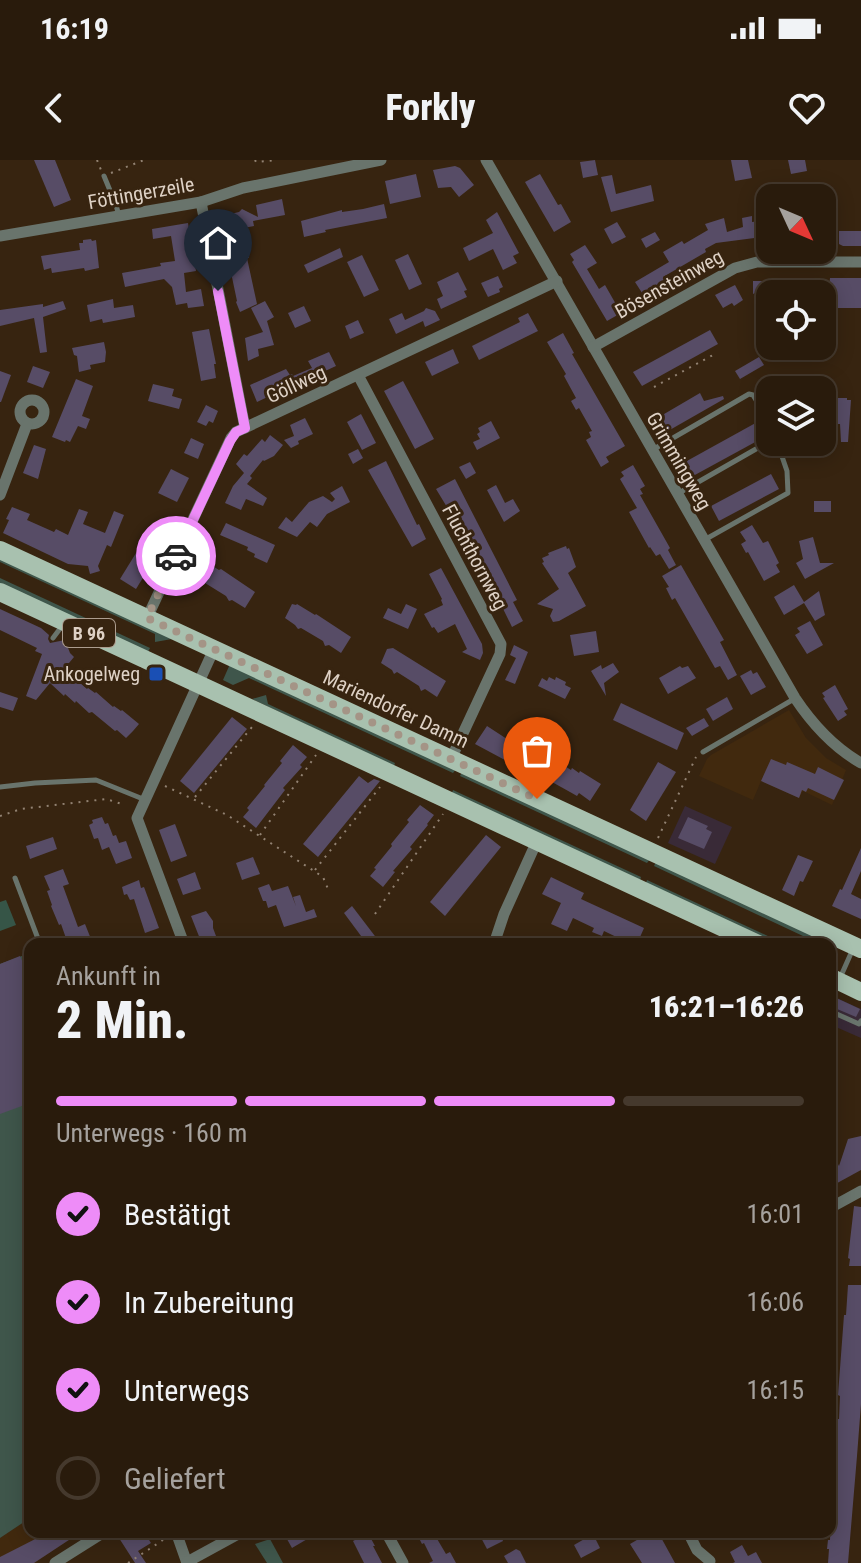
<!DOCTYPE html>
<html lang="de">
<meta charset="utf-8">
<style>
body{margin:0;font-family:"Roboto Condensed",sans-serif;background:#35281a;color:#f1f3f6;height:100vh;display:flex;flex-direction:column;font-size:30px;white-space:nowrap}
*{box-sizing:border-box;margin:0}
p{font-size:26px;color:#a5a19d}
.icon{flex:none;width:44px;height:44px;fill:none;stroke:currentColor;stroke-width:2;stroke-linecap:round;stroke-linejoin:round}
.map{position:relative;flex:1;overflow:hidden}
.drawer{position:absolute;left:24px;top:778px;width:812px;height:600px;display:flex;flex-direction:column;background:#291b0c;border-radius:16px;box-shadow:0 4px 20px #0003,0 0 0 2px #45392d}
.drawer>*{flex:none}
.needle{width:52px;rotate:134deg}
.fabs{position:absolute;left:756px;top:24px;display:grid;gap:16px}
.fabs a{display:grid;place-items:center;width:80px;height:80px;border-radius:16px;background:#291b0c;box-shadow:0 4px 20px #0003,0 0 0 2px #45392d;font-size:40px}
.pin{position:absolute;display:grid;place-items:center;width:68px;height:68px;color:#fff;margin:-82px -34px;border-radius:50% 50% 50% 0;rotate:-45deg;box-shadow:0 0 8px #0007}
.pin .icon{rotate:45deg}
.courier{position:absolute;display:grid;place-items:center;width:80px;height:80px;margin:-40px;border:6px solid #ee8cf8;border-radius:50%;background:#fff;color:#222;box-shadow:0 2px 10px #0007}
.head em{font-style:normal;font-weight:800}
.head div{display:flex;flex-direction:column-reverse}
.head{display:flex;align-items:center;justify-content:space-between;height:136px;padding:0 32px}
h1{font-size:52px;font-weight:800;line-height:60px}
.bar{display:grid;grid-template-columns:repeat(4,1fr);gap:12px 8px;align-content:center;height:96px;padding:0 32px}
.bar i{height:10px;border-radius:6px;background:#45392d}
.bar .current{background:#ee8cf8}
.bar p{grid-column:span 4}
ol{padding:0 32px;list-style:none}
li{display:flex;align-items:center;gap:24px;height:88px}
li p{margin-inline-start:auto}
li .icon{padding:8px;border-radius:50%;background:#ee8cf8;color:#111;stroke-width:4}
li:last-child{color:#a5a19d}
li i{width:44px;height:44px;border:4px solid #45392d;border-radius:50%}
.status{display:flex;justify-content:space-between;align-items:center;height:56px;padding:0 40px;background:#291b0c;direction:ltr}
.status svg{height:22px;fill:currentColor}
header{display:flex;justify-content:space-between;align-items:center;height:104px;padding:0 32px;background:#291b0c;font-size:36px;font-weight:800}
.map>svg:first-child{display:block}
.commercial{fill:#392a37}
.built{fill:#41290e}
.green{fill:#3f564b}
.forest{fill:#365547}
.building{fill:#574c66}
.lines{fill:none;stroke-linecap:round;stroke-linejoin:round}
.path{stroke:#928272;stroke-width:2;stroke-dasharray:2 6;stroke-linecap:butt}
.service{stroke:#69746c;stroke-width:5}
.minor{stroke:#69746c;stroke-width:11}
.primary{stroke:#a8c1af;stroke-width:18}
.done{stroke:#a49486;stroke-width:8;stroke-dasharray:0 14.4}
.route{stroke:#ee8cf8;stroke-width:10}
.transit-dot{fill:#1a4fb4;stroke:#372410;stroke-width:3}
.labels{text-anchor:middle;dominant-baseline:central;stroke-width:6;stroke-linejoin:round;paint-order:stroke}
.shield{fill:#372410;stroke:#ac9d8f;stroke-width:2}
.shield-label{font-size:18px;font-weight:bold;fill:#ded1c5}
.street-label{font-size:20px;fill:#ded1c5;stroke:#372410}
.poi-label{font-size:20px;fill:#ded1c5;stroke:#372410;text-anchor:end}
</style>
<div class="status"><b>16:19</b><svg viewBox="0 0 49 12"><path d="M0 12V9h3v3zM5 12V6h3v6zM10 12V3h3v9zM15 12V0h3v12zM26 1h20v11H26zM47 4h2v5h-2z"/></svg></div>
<header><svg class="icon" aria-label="back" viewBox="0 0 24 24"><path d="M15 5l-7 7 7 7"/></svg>Forkly<svg class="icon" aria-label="heart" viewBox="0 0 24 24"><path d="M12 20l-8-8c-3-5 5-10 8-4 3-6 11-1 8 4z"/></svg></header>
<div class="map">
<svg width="861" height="1403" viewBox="0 0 861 1403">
<rect width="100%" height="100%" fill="#372410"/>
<g class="commercial">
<path d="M685 646 732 667 715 704 668 683Z"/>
<path d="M830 835 861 849V878L836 867 830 878Z"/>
</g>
<g class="built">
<path d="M789 550 806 578 826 598 846 610 832 645 803 631 799 638 761 621 753 640 699 616 707 599 711 595Z"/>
<path d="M30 1358V1372H81L34 1403H0V1378Z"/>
</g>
<g class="green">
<path d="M0 397 172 479 155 482V474L0 402Z"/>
<path d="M0 418 150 488 148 492 0 424Z"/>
<path d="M230 504 456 609 453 613 249 518 233 525 223 520Z"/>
<path d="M266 535 268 544 395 603 394 606 252 539Z"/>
<path d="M462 612 650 699 647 703 460 616Z"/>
<path d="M453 630 641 717 640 720 452 633Z"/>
<path d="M656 702 837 786 834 792 830 789V784H820L654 706Z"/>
<path d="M647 720 785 784H777L646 723Z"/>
<path d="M30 793V1358L0 1378V804Z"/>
<path d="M270 1379 283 1403H267L255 1384Z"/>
</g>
<path class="forest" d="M6 740 16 765 0 771V742Z"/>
<g class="building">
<path d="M34 0H55L71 40 54 47Z"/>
<path d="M595 0 598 15 583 18 580 2Z"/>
<path d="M731 0H748L752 18 735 21Z"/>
<path d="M788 0H805L807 11 791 14Z"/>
<path d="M455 6 460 8 474 25 459 37 451 27 438 28 433 10Z"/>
<path d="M416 14 421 37 390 44 385 21Z"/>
<path d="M540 14 558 45 561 44 571 62 554 72 525 22Z"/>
<path d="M612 15 616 34 651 25 654 41 611 52 601 17Z"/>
<path d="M282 39 285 55 253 61 254 66 244 68 249 98H247L257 144 240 152 236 142 237 141 225 84 231 83 237 63 228 64 226 55 239 52 242 49 258 57 256 45Z"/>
<path d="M384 44 387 58 325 70 326 72 304 77 301 61 342 50V52L363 49Z"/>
<path d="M497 52 519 93 513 96 517 103 503 110 493 89 469 101 463 88 493 73 486 60Z"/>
<path d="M752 56V62L769 60 770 76 716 83 705 89 706 92 663 117 666 121 644 136 635 122 669 102 663 92 682 81 684 84 708 70 705 64 724 58 727 72 743 67 742 58Z"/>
<path d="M617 62 626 77 612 84 604 69Z"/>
<path d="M188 63 196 111 184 113 186 132 201 129 204 146 188 148 187 143 176 145 172 127 164 119 125 127 122 113 161 106 160 103 175 101 171 76 153 79 152 69Z"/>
<path d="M839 71H861V86H843L839 84Z"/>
<path d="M655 72 660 80 646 88 641 79Z"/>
<path d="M91 79 92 81 96 80 99 108 85 111 84 108 52 113 51 108 44 110 41 96 80 90 79 83H83V80Z"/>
<path d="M585 85 597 103 587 109 599 129 605 125 621 153 607 161 572 102 574 100 570 94Z"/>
<path d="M340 88 343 97 308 113 304 105Z"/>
<path d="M408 94 422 124 409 130 395 100Z"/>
<path d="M362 95 379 130 364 137 347 102Z"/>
<path d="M458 112 467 130 464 131 467 137 441 149 437 139 443 136 437 122Z"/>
<path d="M498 116 503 127 499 129 500 132 488 137 481 123Z"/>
<path d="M830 118H861V148H831L830 138H828Z"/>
<path d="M753 121H779V134H770V151H757V132L753 134Z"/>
<path d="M735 125 743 140 734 146 732 143 723 148 715 135Z"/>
<path d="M113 139 114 148 133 145 135 157 103 163 102 159 90 162 87 145Z"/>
<path d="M63 141 66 149 43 157 47 192 40 193 34 158 0 166V150L43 144V147Z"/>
<path d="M265 141 274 157 267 161 274 185 258 189 259 196 248 201 245 178 263 172 251 148Z"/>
<path d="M304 146 311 161 295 168 288 153Z"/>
<path d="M426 148 435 151 440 160 425 167 423 161 396 174 389 159 402 153 405 160 424 151Z"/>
<path d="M528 153 538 171 479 200 472 186 520 162 518 158Z"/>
<path d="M358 160 364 173 350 179 345 166Z"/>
<path d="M209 169 216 204H214L216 218 201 221 192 172Z"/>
<path d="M710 170 718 184 642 226 633 212Z"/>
<path d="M563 173 574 193 572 194 625 286 606 297 609 302 601 307 586 280 591 277 589 272 592 271 579 248 576 250 571 241 576 238 564 216 566 214 547 182Z"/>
<path d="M104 182 106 192 105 202 90 205 91 209 79 212 77 196 74 195 72 188Z"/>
<path d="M453 189 459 203 432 216 425 202Z"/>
<path d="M329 192 336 206 323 212 324 214 279 235 278 232 257 242 250 225 286 209 290 215 292 214 293 216 312 208 308 201Z"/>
<path d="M759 197 764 205 740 219 735 211Z"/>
<path d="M33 206 50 212 43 228 27 222Z"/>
<path d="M0 211 11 215 1 242H0Z"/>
<path d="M76 219 93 226 82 256 90 259 86 269 78 266 70 282 66 280 65 282 52 277Z"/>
<path d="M403 221 434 279 415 289 384 231Z"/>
<path d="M153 224 174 229 172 236 182 239 179 249 148 241Z"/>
<path d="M700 233 704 241 723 236 724 239 668 271 659 257Z"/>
<path d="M831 238H847V240H851L848 282H841L840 264H832Z"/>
<path d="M206 245 218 251 213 263 209 261 206 266 197 262Z"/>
<path d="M361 254 376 283 362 290 347 262Z"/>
<path d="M305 258 313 274 298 281 299 284 291 288 284 280 294 276 290 265Z"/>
<path d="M761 260 770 274 693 316 685 302Z"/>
<path d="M491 261 500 278 477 290 473 282 480 279 477 274 480 272 478 268Z"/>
<path d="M270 275 283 285 274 296 264 301 263 300 250 316 252 318 247 324 267 338 263 346 246 339 241 350 225 343 233 326 244 313 236 304 244 294 247 296 262 279 265 282Z"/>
<path d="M191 278 204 284 198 299 184 293Z"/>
<path d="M34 285 46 289 38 319 23 313Z"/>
<path d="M358 289 363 298 353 304 348 294Z"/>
<path d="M386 301 417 365 419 364 426 379 412 387 368 310Z"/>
<path d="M470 302 476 313 466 319 459 307Z"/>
<path d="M633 305 645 326 640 329 643 334 640 335 670 388 668 390 676 405 669 409 660 394 656 396 650 387 649 388 629 352 637 348 620 319 624 316 621 312Z"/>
<path d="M171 309 189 318 177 342 158 333Z"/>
<path d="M771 314 779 329 719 361 711 346Z"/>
<path d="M455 319 517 440 513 442 523 461 512 467 486 414 481 417 450 352 436 329Z"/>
<path d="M496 325 505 343 513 339 520 351 504 362 487 330Z"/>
<path d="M342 326 350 342 327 354 317 367 310 362 297 377 278 368 286 357 292 362 309 342 323 336 332 342 335 339 330 333Z"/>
<rect x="814" y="341" width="17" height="11"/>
<path d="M12 347 30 354 27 360 54 372 56 369 68 375 79 349 88 352 83 364 105 373 114 351 124 355 111 387 107 385 98 406 100 411 90 414 88 406 68 404 3 373 9 360 6 359Z"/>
<path d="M226 363 275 385 267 403 254 397 255 394 247 390 248 387 220 375Z"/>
<path d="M752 365 763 383 768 381 779 403 776 405 780 412 764 421 748 392 746 393 741 384 746 381 740 372Z"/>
<path d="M149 372 165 382 136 429 120 419Z"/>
<path d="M813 377 820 403H834L805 419 796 403 803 399 799 381Z"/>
<path d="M566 386 567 389 569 388 576 407 568 413 586 446 559 461 553 462 550 456 553 449 537 444 559 429 542 403 544 402 542 398 549 395 548 393Z"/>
<path d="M201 399 219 410 221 409 255 432 245 448 232 440 229 441 226 436 205 423 202 424 198 419 189 414 196 400H200Z"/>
<path d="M681 405 724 480 720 482 737 515 728 520 720 506 715 508 675 438 672 440 666 428 669 427 662 416Z"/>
<path d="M441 408 482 484 483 493 480 500 462 492 467 489 455 464 438 473 434 467 432 468 424 454 443 445 441 440 442 439 429 414Z"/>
<path d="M794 425 804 442 819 431 825 455 815 461 804 443 784 455 774 437Z"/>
<path d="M292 444 296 445 297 444 315 455 316 454 351 477 341 493 329 485 325 486 323 481 301 468 298 469 295 465 285 458Z"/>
<path d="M406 444 417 449 408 469 383 458 388 448 401 454Z"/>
<path d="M0 449 41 468 49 475 48 479 50 483 65 480 70 493 74 497 64 509 87 529 88 528 95 533 96 532 113 547 114 546 121 551 122 550 139 564 133 571 126 578 117 570 115 571 92 552 89 553 76 541 75 543 65 534 64 536 50 523 36 540 26 536 42 494 35 491 37 488 0 470Z"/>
<path d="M810 461 823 485 807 494 795 475 800 472 797 468Z"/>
<path d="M596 471 599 492 574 496 570 475Z"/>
<path d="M514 485 528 492 515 524 505 520 516 498 510 495Z"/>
<path d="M393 488 446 521 437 537 425 529 421 531 419 526 397 512 394 514 392 510 381 503 387 489Z"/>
<path d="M613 503 619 512 604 523 606 536 591 511 601 505 602 509Z"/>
<path d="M680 506 682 508 688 506 696 518 668 534 659 518Z"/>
<path d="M751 510 753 514 757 512 766 527 751 535 740 516Z"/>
<path d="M549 517 555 520 556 517 566 522 565 525 571 528 565 539 538 526 542 518 547 521Z"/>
<path d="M835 525 848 549 844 551 847 555 838 561 823 538 825 537 822 533Z"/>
<path d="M0 532 18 538 13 551 0 547Z"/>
<path d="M727 537 733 549 713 561 706 549Z"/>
<path d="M621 543 684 573 677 590 613 560Z"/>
<path d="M232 557 247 569 194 633 180 621Z"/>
<path d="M704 558 709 566 692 576 686 568Z"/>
<path d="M487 566 513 583 514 581 521 585 522 584 542 596 543 595 550 599 552 598 571 610 572 608 579 613 580 611 601 624 590 641 579 633 577 636 570 632 534 612 533 614 521 606 520 608 475 584Z"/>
<path d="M293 585 307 597 300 605 302 607 283 628 285 630 256 668 243 657 249 650 247 648 265 626 264 625 282 603 280 601Z"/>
<path d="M771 599 786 605 787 602 815 614 818 607 844 620 834 640 808 628 806 632 802 630 799 638 761 621Z"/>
<path d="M658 602 676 612 646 661 630 650Z"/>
<path d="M359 616 368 623 374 619 380 621 318 697 303 684Z"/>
<path d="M420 645 434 655 427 664 428 665 410 687 412 689 393 711 395 712 383 727 370 716 376 709 374 708 392 686 391 684 409 662 407 660Z"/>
<path d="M102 657 105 664 108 663 113 676 116 675 119 683 126 681 132 698 116 704 109 687 102 690 98 678 94 679 89 665 93 663 92 660Z"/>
<path d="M688 657 708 666 706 669 712 672 704 689 678 678Z"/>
<path d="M175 664 187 696 171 702 159 670Z"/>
<path d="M486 675 501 687 445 756 430 742Z"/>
<path d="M53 677 57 689 30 699 26 686Z"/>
<path d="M861 688V711L851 734 861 739V759L832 746 840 729 842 730Z"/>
<path d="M798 695 813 701 803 722 800 721 794 736 782 730Z"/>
<path d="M253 697 260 714 242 720 236 703Z"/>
<path d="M63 709 69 724 63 726 78 767 85 764 93 784H68L61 764 59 765 51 746 52 745 47 731 50 730 44 716Z"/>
<path d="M195 712 201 729 183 735 177 719Z"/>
<path d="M551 717 584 733 581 739 644 768 637 784H631L604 771 602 776 592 772 594 768 573 758 567 771 551 764 561 743 542 734Z"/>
<path d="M139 720 141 728 144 727 159 768 145 773 134 739 130 740 127 734 124 735 122 727Z"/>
<path d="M269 724 272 731 288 726 296 746 293 737 300 735 306 752 314 749 317 757 284 767 276 745 268 748 266 741H263L258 728Z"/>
<path d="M352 746 381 784H367L344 753Z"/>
<path d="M206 751 213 761V768L219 784H202L191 756Z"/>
<path d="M20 796 30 820V943L0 954V804Z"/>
<path d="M830 835 860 849 856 857 830 846Z"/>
<path d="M861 976V1010L830 1027V989L839 1006 848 979Z"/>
<path d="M854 1046 861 1047V1106H849L850 1099 848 1098Z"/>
<path d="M848 1125H861V1244L857 1296 848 1403H828L829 1389H827L828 1380H830L832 1313 833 1308H835L837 1259H839L840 1236 838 1235 844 1155H846Z"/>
<path d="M49 1372H81L34 1403H0V1397Z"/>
<path d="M127 1372H144L151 1383 138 1391 146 1403H135L119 1378Z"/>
<path d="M283 1372H306L309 1378 292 1388Z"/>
<path d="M416 1372H433L446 1394 450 1392 456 1403H429L433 1401 424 1383 422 1384Z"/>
<path d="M478 1372H500L503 1381 487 1389Z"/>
<path d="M639 1372H658L675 1403H642L630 1384 642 1377Z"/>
<path d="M368 1373 375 1386H373L382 1403H364L353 1381Z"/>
<path d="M593 1374 600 1388 581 1398 574 1385Z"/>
<path d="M742 1385 748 1396 756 1392 762 1403H733L735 1402 730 1392Z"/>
<path d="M516 1389 520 1391 526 1403H508L504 1396Z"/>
</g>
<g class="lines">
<g class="path">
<path d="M97 0 101 10"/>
<path d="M255 0 256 2 276 0"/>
<path d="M111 13 144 0"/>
<path d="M654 227 713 195"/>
<path d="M165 626 227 655 314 711 323 717 328 729"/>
<path d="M195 637 252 567"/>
<path d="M0 656 21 649 106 639 125 645"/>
<path d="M260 675 316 595"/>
<path d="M658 678 696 597"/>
<path d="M315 710 380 627"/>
<path d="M375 754 443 654"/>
<path d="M128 1403 163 1380"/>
</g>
<g class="service">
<path d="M104 16 116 45 119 56"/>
<path d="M654 289 749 234 753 235 770 263"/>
<path d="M679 333 756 289"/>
<path d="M706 379 788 333 787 311 777 282"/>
<path d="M53 478 62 466"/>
<path d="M703 592 794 539"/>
<path d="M0 627 35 623 96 620 143 639"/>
<path d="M15 718 40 784"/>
<path d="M840 818 852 791"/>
<path d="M830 851 859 864 861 861"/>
</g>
<g class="minor">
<path d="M486 0 795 538C813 565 833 587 861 603"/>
<path d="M201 42 245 268"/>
<path d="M0 76 201 42 243 28 381 0"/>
<path d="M593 187 735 108 757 102H861"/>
<path d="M358 215 501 484 500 494 451 599"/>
<circle cx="32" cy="252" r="12"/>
<path d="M0 335 27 264"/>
<path d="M147 458 231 278 236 272 557 121"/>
<path d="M184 784 137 658 214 489"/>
<path d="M494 784 504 754 537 681"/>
<path d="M830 1048 861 1031"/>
<path d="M176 1372 187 1403"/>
<path d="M386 1372 403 1403"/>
<path d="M688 1372 697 1390 710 1401"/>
<path d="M187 1402 242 1372"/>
<path d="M55 1403 104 1372"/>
</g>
<g class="primary">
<path d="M0 390 861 789"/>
<path d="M0 432 758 784"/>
<path d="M830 817 861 832"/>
</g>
</g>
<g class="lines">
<path class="done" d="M176 396 147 458 537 639"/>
<path class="route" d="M176 396 230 281 236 272 245 268 218 131"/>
</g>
<rect class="transit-dot" x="148" y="506" width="16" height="16" rx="4"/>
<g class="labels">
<rect class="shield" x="63" y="459" width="52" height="28" rx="6"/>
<g class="shield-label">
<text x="89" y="473">B 96</text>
</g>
<g class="street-label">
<text transform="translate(141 33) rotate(-10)">Föttingerzeile</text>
<text transform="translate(669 124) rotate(-29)">Bösensteinweg</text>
<text transform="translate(296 224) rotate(-25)">Göllweg</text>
<text transform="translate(679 301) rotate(60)">Grimmingweg</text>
<text transform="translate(475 397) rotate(62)">Fluchthornweg</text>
<text transform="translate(396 549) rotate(25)">Mariendorfer Damm</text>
</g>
<g class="poi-label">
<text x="140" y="514">Ankogelweg</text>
</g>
</g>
</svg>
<div class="fabs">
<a><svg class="needle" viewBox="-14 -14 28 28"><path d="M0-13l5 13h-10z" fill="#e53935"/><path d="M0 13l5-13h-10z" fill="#a5a19d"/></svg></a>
<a><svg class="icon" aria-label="locate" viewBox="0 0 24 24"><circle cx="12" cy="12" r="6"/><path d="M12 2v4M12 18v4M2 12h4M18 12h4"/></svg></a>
<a><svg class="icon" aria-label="layers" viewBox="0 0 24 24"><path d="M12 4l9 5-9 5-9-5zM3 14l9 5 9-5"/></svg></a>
</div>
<div class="pin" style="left:537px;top:639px;background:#ea580c"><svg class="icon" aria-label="bag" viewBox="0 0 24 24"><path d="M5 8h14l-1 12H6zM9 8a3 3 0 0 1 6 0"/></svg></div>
<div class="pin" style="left:218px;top:131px;background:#1f2937"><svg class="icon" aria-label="home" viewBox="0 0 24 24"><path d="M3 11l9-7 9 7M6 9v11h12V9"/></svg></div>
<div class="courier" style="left:176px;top:396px"><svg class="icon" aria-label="car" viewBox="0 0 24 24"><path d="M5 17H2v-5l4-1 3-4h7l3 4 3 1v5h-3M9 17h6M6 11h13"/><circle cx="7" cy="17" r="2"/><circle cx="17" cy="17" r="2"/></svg></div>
<section class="drawer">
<div class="head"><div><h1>2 Min.</h1><p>Ankunft in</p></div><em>16:21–16:26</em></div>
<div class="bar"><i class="current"></i><i class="current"></i><i class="current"></i><i></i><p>Unterwegs · 160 m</p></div>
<ol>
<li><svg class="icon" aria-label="check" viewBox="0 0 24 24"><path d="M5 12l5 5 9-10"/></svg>Bestätigt<p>16:01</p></li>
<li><svg class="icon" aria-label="check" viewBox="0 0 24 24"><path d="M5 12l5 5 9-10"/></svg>In Zubereitung<p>16:06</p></li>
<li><svg class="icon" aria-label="check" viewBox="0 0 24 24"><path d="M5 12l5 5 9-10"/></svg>Unterwegs<p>16:15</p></li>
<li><i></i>Geliefert</li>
</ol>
</section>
</div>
